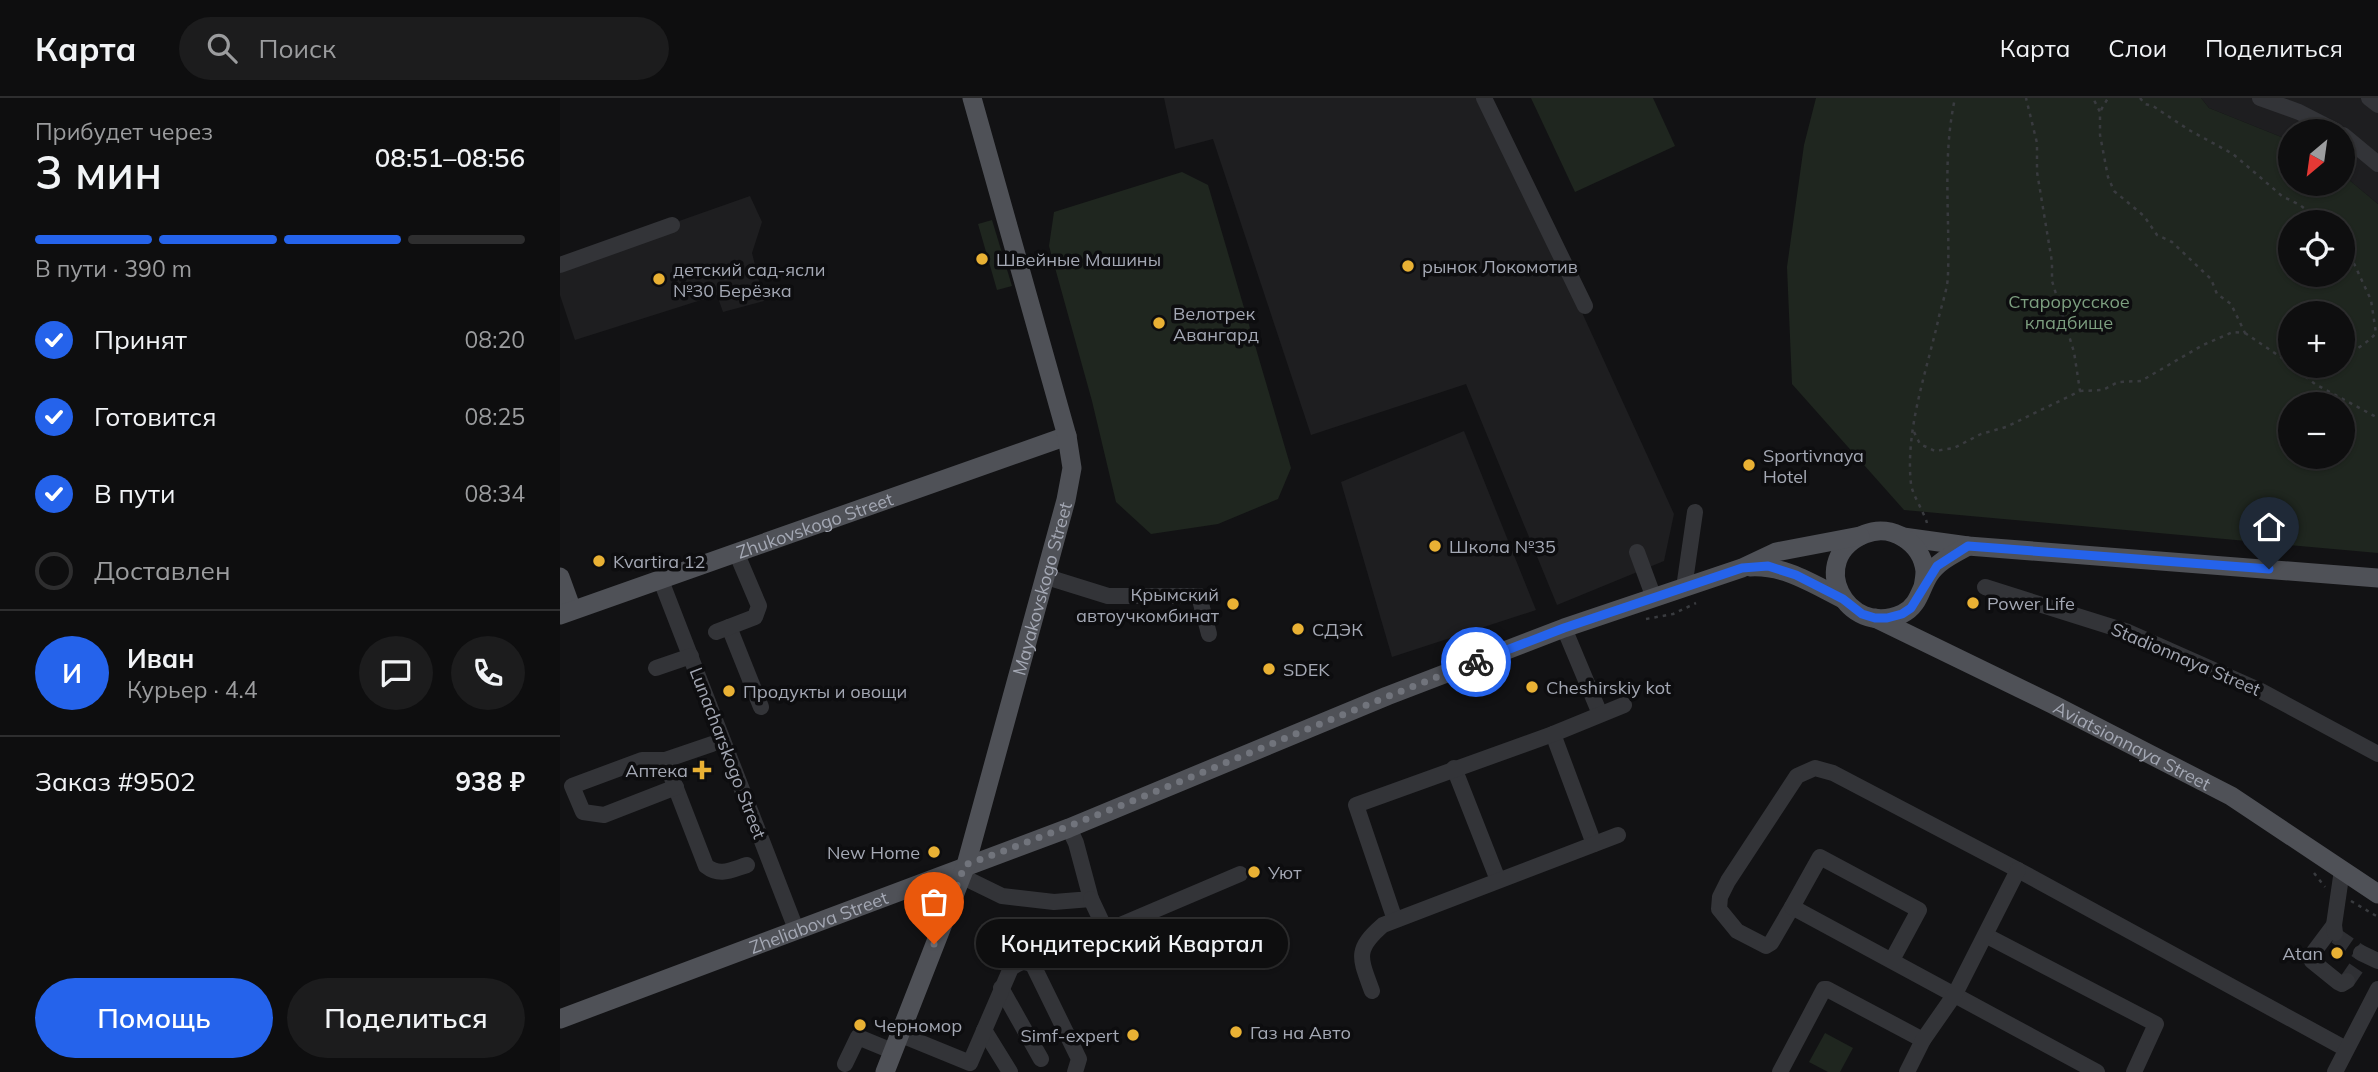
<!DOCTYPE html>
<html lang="ru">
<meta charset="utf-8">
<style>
body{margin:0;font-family:Mulish,sans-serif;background:#1c1c1d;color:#f1f3f6;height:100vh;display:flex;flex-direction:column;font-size:26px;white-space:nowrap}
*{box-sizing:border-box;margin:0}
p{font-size:23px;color:#9b9c9e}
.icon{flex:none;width:38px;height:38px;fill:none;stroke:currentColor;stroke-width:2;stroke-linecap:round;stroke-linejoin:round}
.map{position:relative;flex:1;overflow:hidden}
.panel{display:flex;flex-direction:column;background:#0e0e0f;width:560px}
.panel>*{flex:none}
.needle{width:46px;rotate:209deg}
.tools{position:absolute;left:1718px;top:21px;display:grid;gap:14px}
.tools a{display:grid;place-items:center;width:77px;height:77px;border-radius:50%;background:#0e0e0f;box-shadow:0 2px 5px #0004,0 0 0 2px #2e2e2f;font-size:35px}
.pin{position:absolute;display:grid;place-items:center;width:60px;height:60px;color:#fff;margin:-72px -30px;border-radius:50% 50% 50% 0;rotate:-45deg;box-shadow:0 0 7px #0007}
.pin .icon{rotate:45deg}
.courier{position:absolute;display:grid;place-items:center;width:70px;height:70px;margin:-35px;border:5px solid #2563eb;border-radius:50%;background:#fff;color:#222;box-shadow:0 2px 9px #0007}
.bubble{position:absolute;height:49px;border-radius:24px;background:#0e0e0f;box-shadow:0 2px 5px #0004,0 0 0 2px #2e2e2f;font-size:23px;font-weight:600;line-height:49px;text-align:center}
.overview em{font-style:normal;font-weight:600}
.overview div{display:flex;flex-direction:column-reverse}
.overview{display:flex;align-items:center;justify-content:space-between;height:119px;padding:0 35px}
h1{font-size:46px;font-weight:600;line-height:52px}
.bar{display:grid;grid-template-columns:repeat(4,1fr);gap:10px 7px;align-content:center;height:84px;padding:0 35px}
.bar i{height:9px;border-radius:5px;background:#2e2e2f}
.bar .on{background:#2563eb}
.bar p{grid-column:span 4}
.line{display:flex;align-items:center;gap:18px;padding:0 35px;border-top:2px solid #2e2e2f}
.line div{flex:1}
.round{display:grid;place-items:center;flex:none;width:74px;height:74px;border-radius:37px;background:#1c1c1d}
ol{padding:0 35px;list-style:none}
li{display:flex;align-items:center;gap:21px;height:77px}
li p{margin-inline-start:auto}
li .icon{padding:7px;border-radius:50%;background:#2563eb;color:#fff;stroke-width:4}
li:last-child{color:#9b9c9e}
li i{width:38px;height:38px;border:4px solid #2e2e2f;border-radius:50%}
.primary-button{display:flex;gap:14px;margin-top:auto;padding:14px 35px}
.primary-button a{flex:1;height:80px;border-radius:42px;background:#2563eb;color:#fff;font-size:28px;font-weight:600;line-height:80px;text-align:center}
.primary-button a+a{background:#1c1c1d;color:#f1f3f6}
header{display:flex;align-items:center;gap:42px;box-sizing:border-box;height:98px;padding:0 35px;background:#0e0e0f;border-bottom:2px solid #2e2e2f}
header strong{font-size:33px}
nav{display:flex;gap:38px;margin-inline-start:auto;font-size:24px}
.search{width:490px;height:63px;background:#1c1c1d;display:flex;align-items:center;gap:18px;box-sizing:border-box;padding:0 24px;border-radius:38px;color:#9b9c9e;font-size:26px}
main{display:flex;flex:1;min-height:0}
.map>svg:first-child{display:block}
.built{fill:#1e1e20}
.green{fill:#1f261f;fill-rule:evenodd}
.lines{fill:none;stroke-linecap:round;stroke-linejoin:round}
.minor-tunnel{stroke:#2f3034;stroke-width:16;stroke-dasharray:16 8;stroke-linecap:butt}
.path{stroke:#393b3f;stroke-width:2.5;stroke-dasharray:3.5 5;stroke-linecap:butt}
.minor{stroke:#333438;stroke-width:16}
.major{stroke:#4f5157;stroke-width:19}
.done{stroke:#71747c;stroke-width:7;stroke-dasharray:0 12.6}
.route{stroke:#2563eb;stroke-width:9}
.poi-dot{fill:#e9b134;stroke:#0d0d0f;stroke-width:2.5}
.labels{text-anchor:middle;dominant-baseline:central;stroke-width:7;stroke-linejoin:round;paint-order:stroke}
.poi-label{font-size:18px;fill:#a4a8b4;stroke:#0d0d0f;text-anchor:start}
.park-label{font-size:18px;fill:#7c9e7f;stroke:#0d0d0f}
.street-label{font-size:18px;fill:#a4a8b4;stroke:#0d0d0f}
</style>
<header>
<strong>Карта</strong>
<div class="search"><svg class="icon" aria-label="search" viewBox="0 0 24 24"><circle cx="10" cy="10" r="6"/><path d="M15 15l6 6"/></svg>Поиск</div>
<nav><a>Карта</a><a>Слои</a><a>Поделиться</a></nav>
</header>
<main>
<section class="panel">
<div class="overview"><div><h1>3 мин</h1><p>Прибудет через</p></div><em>08:51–08:56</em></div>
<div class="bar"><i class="on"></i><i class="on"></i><i class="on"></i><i></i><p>В пути · 390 m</p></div>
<ol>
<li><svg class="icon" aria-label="check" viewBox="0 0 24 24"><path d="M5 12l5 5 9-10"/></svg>Принят<p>08:20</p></li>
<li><svg class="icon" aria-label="check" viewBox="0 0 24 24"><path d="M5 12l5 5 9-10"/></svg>Готовится<p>08:25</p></li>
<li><svg class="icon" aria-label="check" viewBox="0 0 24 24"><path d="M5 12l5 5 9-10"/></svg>В пути<p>08:34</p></li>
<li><i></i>Доставлен</li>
</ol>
<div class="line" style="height:126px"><b class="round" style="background:#2563eb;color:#fff">И</b><div><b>Иван</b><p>Курьер · 4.4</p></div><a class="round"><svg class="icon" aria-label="chat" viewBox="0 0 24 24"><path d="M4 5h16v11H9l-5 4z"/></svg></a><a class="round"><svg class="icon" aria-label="phone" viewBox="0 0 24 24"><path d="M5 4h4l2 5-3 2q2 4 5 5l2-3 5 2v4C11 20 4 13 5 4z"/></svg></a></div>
<div class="line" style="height:91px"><div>Заказ #9502</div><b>938 ₽</b></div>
<div class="primary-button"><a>Помощь</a><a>Поделиться</a></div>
</section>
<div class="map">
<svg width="1818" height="974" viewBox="0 0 1818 974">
<rect width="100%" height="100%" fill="#121214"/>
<g class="built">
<path d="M604 0H924L1114 416 1104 463 997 507 906 286 751 337 653 41 615 51Z"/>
<path d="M1641 0H1818V106L1783 77V33H1731V43L1649 10Z"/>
<path d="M190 98 202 124 192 155 204 203 163 214 157 197 15 242 0 197V165Z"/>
<path d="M904 333 976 512 832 559 781 384Z"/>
</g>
<g class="green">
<path d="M971 0H1093L1115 48 1015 94Z"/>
<path d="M1256 0H1641L1649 10 1731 43V86H1783V77L1818 106V455L1344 412 1232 286 1227 169 1244 47ZM1783 124V177H1731V124ZM1731 215H1783V268H1731ZM1731 306H1783V359H1731Z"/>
<path d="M622 74 648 87 731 370 718 401 658 426 591 436 556 404 532 303 489 148 494 114Z"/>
<path d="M432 122 452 188 437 192 418 126Z"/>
<path d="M1265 935 1293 950 1280 974H1268L1249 964Z"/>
</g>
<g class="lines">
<g class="minor-tunnel">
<path d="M1776 838 1801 855"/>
<path d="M1787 883 1796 870"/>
</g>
<g class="path">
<path d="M1580 0 1585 6 1593 8 1629 32 1673 56 1722 98 1740 107 1761 124"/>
<path d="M1541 12 1548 0"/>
<path d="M1783 142 1811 202 1816 235C1807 246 1794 251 1783 262"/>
<path d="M1685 235 1731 266"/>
<path d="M1732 268 1755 286 1818 320"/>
<path d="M1520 293 1543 292 1558 284 1581 283 1643 247 1673 234 1685 235 1671 206 1657 196 1651 181 1612 144 1597 137 1584 118 1554 93 1548 79 1540 37V14L1533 0"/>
<path d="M1354 334 1360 346 1375 353 1394 350 1421 336 1446 329 1520 293 1514 254 1492 183V164L1477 74V45L1466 0"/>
<path d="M1367 425C1364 414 1352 396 1351 386 1345 333 1366 275 1378 223 1381 208 1388 191 1388 176 1390 115 1382 61 1395 0"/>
<path d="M1086 521 1113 516 1136 505"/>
<path d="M1754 775 1765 789"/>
<path d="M1791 803 1818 819"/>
</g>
<g class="minor">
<path d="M924 0 1025 208"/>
<path d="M1700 0 1739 14 1776 33"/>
<path d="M1809 0 1818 7"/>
<path d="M1783 37 1818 66"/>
<path d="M0 167 112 127"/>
<path d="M1077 454 1094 500"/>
<path d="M487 479 548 498H639L649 536"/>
<path d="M100 480 236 831"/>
<path d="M1425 489 1568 534 1701 593 1818 656"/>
<path d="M1124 490 1135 414"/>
<path d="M169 529 201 609"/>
<path d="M1004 530 1040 616"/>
<path d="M156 534 195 519 199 508 176 454"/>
<path d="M96 570 131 558"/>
<path d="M993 636 1034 746"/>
<path d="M105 662 146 768C160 779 171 772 187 767"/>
<path d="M894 670 938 782"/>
<path d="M116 689 44 717 23 714 12 688 82 662H105L152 646"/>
<path d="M401 778 442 798 494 804 531 801 516 745 509 730"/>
<path d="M531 801 546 833 680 776"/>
<path d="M1232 809 1211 845 1206 848 1177 833 1159 811 1160 799 1168 783 1237 678 1255 670 1273 675 1458 772 1786 951"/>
<path d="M835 822 796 707 993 636 1064 607"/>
<path d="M1774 827 1753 855 1752 863 1778 884 1782 886 1787 883"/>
<path d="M1775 835 1774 827 1782 772"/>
<path d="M1427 838 1596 926 1574 974"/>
<path d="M1801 855 1818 863"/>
<path d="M1332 862 1359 812 1260 759 1232 809 1537 974"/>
<path d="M441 890 481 961"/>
<path d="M812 893C800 860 794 852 823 827L1058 737"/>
<path d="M424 932 450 974"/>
<path d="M339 936 410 965 451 870C460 864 464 862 473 867L519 961 515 974"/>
<path d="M285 966 298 939 332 953"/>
<path d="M1220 974 1264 891H1267L1363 942"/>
<path d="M1347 974 1363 942 1395 896 1458 772"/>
<path d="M1775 974 1818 891"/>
</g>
<g class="major">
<path d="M1343 439 1408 448 1818 480"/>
<path d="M1190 469C1225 467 1253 486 1283 501"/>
<path d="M0 479 12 512"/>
<path d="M1363 489C1364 484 1365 478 1365 473 1362 445 1332 425 1305 436 1245 460 1286 541 1342 516 1359 508 1360 491 1369 477 1378 463 1394 456 1408 448"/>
<path id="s1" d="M0 517 507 338"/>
<path id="s2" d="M1315 520 1494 607 1671 698 1818 796"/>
<path id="s3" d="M0 921 509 730 827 598 1004 530 1182 470 1216 454 1300 438"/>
<path id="s4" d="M325 974 406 767 506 402 512 370 507 338 412 0"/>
</g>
</g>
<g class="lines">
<path class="done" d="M374 846 405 767C578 705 745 629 916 564"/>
<path class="route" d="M916 564 1004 530 1182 470 1208 468 1236 477 1283 501 1302 516 1315 520H1327L1342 516 1351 510 1377 468 1408 448 1709 471"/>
</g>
<g class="poi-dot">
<circle cx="422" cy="161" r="7"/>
<circle cx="848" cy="168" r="7"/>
<circle cx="99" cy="181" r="7"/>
<circle cx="599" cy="225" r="7"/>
<circle cx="1189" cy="367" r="7"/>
<circle cx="875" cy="448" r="7"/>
<circle cx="39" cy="463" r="7"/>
<circle cx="1413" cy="505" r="7"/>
<circle cx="673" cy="506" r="7"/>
<circle cx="738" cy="531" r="7"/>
<circle cx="709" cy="571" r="7"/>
<circle cx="972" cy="589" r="7"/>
<circle cx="169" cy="593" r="7"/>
<path d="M138.5 661.5h7v7h7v7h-7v7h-7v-7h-7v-7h7z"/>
<circle cx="374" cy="754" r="7"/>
<circle cx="694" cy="774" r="7"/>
<circle cx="1777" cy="855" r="7"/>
<circle cx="300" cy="927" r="7"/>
<circle cx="676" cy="934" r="7"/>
<circle cx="573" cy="937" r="7"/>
</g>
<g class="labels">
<g class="poi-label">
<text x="436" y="161">Швейные Машины</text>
<text x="862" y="168">рынок Локомотив</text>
<text x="113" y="171">детский сад-ясли<tspan x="113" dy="21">№30 Берёзка</tspan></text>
<text x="613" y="215">Велотрек<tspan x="613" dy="21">Авангард</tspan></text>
<text x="1203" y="357">Sportivnaya<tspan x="1203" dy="21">Hotel</tspan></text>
<text x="889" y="448">Школа №35</text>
<text x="53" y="463">Kvartira 12</text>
<text x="659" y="496" text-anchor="end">Крымский<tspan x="659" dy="21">автоучкомбинат</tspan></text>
<text x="1427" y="505">Power Life</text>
<text x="752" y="531">СДЭК</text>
<text x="723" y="571">SDEK</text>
<text x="986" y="589">Cheshirskiy kot</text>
<text x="183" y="593">Продукты и овощи</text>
<text x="128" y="672" text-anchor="end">Аптека</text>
<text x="360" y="754" text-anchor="end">New Home</text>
<text x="708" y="774">Уют</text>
<text x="1763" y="855" text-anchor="end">Atan</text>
<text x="314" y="927">Черномор</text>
<text x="690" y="934">Газ на Авто</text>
<text x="559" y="937" text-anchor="end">Simf-expert</text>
</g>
<g class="park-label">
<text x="1509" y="203">Старорусское<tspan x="1509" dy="21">кладбище</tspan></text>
</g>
<g class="street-label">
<text stroke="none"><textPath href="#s1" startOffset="270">Zhukovskogo Street</textPath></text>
<text stroke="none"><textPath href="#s4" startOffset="509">Mayakovskogo Street</textPath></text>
<text transform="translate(1626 561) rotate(23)">Stadionnaya Street</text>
<text stroke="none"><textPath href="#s2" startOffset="287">Aviatsionnaya Street</textPath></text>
<text transform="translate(168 655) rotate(69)">Lunacharskogo Street</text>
<text stroke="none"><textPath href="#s3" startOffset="276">Zheliabova Street</textPath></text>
</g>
</g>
</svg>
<div class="tools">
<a><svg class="needle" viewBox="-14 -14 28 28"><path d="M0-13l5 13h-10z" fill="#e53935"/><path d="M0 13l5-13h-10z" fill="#9b9c9e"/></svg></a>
<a><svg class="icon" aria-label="locate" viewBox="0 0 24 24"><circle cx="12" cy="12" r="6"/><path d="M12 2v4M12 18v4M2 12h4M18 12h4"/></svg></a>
<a>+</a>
<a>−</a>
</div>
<div class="pin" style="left:374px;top:846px;background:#ea580c"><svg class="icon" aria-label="bag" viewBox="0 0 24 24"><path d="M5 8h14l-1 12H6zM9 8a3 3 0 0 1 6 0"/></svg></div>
<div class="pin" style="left:1709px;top:471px;background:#1f2937"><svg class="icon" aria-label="home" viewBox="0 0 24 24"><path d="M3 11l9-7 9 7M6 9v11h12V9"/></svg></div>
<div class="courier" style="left:916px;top:564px"><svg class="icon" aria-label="bike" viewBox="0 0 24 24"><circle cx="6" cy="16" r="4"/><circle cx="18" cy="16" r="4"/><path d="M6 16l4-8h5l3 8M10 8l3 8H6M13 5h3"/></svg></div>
<div class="bubble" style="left:416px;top:821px;width:312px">Кондитерский Квартал</div>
</div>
</main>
